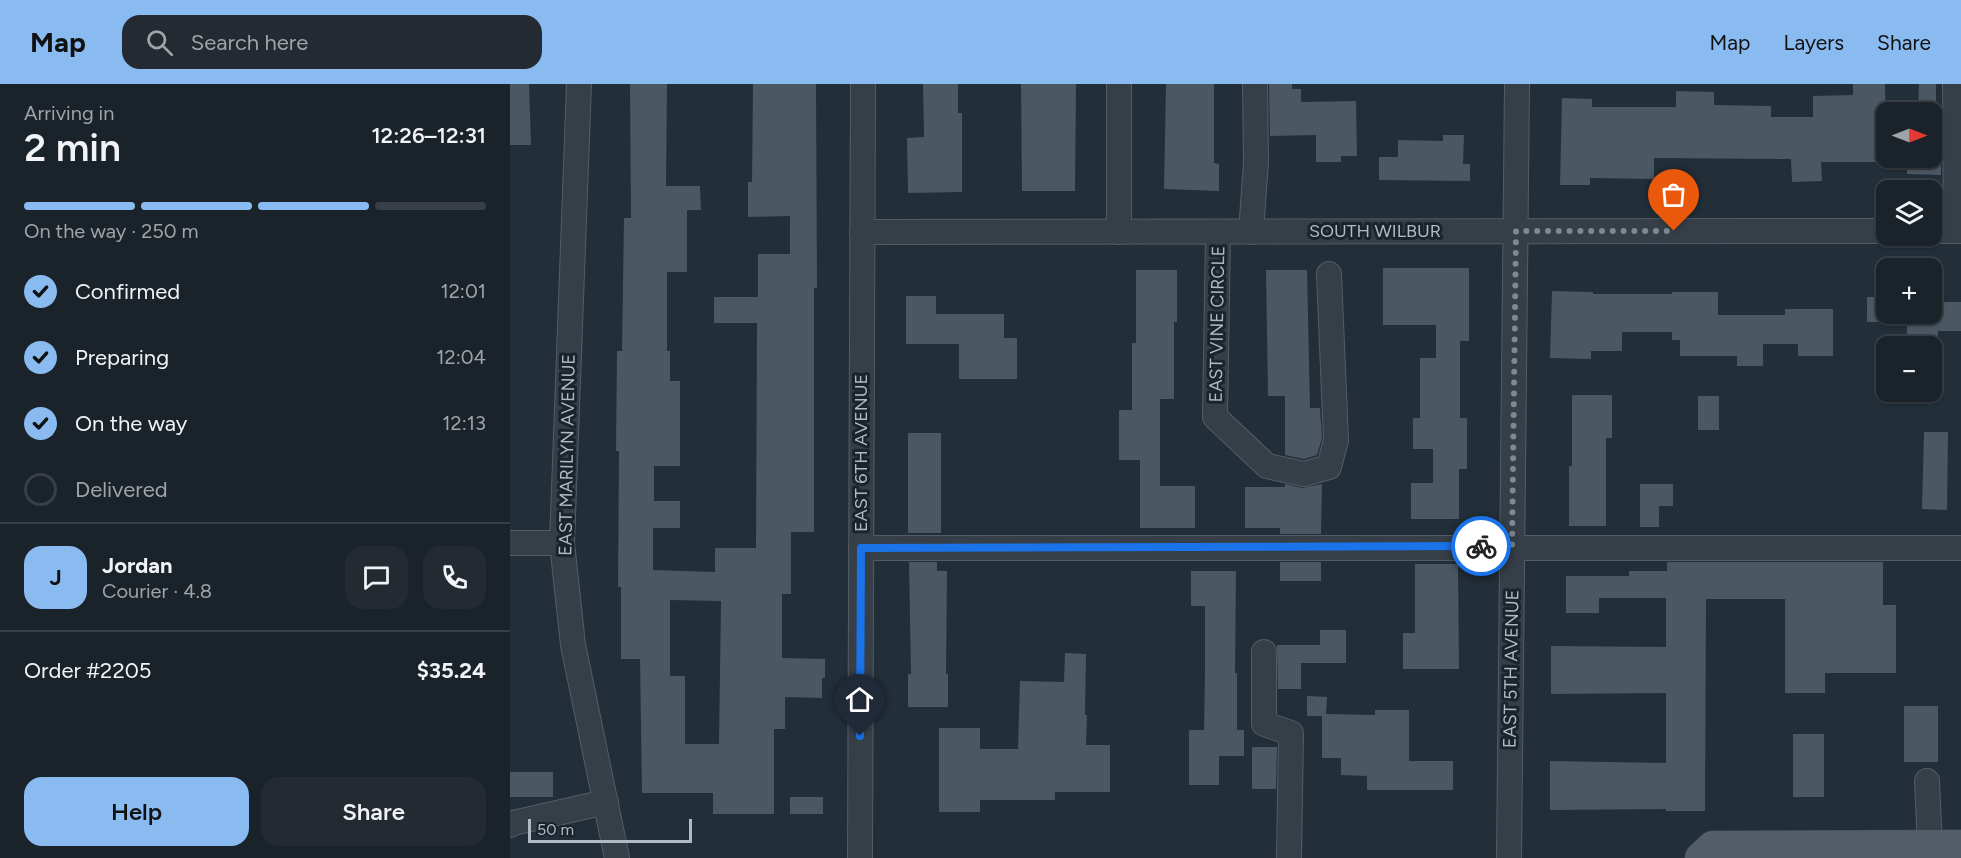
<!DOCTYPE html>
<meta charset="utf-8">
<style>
body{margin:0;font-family:Figtree,sans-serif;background:#232a32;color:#f1f3f6;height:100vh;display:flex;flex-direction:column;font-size:22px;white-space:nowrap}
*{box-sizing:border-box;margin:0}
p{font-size:20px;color:#9fa4a8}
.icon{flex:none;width:33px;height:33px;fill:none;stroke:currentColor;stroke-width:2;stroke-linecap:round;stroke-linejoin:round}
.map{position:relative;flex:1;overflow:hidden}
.drawer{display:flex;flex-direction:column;background:#1a222a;width:510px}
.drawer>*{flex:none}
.needle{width:39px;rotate:90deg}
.tools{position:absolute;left:1366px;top:18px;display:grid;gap:12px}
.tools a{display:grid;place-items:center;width:66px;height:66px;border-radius:12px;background:#1a222a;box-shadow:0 2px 4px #0004,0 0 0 2px #383f47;font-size:30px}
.scale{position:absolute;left:18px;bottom:15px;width:164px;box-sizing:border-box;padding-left:6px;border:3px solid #b1bac4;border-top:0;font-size:16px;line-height:21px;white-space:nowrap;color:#b1bac4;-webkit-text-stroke:4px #1b242d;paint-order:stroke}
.pin{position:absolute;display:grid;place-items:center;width:51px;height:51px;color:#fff;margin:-62px -26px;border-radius:50% 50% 50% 0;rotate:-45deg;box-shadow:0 0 6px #0007}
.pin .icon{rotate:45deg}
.courier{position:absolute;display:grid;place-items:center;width:60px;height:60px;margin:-30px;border:4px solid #1a73e8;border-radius:50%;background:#fff;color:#222;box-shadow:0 2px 8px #0007}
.head em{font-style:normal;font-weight:600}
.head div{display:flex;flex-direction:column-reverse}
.head{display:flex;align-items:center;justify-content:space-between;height:102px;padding:0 24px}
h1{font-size:39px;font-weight:600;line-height:45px}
.bar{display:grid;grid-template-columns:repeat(4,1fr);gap:9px 6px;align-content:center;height:72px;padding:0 24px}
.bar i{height:8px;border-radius:4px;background:#383f47}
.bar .active{background:#89bbf1}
.bar p{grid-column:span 4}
.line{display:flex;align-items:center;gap:15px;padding:0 24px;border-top:2px solid #383f47}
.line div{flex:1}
.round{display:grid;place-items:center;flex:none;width:63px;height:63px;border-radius:18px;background:#232a32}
ol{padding:0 24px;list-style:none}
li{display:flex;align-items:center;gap:18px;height:66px}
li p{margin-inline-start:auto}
li .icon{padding:6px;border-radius:50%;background:#89bbf1;color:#111;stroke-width:4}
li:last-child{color:#9fa4a8}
li i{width:33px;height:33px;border:3px solid #383f47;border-radius:50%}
.cta{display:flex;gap:12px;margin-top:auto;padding:12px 24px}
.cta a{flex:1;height:69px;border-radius:18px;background:#89bbf1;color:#111;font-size:24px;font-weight:600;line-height:69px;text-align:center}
.cta a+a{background:#232a32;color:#f1f3f6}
header{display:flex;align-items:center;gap:36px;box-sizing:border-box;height:84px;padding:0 30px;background:#89bbf1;color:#111}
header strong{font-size:28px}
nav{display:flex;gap:33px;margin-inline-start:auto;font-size:21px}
.search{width:420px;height:54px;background:#232a32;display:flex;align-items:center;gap:15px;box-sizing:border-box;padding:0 21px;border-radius:18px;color:#9fa4a8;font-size:22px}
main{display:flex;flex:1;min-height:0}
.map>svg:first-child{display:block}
.building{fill:#4b5863;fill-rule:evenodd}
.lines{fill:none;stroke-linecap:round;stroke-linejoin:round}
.minor-casing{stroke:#545d66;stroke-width:26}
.major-casing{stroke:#424b54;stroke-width:33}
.minor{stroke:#363f48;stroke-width:24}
.major{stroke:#545e68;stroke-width:32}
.done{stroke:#7f8993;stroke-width:6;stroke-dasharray:0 10.8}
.route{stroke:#1a73e8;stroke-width:8}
.labels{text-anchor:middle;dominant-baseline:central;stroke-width:6;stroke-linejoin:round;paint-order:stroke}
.street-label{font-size:18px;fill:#b1bac4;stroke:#1b242d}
</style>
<header>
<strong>Map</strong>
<div class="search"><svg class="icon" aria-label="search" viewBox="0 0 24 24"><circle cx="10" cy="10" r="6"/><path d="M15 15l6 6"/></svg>Search here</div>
<nav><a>Map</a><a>Layers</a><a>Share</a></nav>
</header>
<main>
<section class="drawer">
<div class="head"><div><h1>2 min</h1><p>Arriving in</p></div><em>12:26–12:31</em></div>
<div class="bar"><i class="active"></i><i class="active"></i><i class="active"></i><i></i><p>On the way · 250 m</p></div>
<ol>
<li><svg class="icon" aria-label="check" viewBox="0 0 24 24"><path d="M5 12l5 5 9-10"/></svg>Confirmed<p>12:01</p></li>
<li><svg class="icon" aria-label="check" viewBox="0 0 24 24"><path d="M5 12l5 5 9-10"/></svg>Preparing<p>12:04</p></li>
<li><svg class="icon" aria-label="check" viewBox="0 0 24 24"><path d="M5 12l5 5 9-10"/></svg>On the way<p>12:13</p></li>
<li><i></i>Delivered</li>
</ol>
<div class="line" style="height:108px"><b class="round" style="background:#89bbf1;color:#111">J</b><div><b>Jordan</b><p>Courier · 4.8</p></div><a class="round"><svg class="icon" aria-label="chat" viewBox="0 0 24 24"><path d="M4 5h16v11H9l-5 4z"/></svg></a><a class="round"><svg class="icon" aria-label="phone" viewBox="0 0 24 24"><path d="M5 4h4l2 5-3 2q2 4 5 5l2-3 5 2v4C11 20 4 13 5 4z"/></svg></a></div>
<div class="line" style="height:78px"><div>Order #2205</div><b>$35.24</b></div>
<div class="cta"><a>Help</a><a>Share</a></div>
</section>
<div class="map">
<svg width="1451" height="774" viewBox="0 0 1451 774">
<rect width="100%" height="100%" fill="#222e38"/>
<g class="building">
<path d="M0 0H19L21 61H0Z"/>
<path d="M120 0H157L156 102H190L191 126H177V188H157V267H160V297H170V382H144V417H170V444H143V486L205 488V464H246L247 239H204V213H248V170H280V132L238 133V98H242L243 0H306L307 204H304V448H281V510H272V574L315 575V594H312V614L275 613V645H264V730H203V709H132L130 575H111V503H108L109 367H106L107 267H112L114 134H121ZM160 516 211 517 209 660H175V592H160Z"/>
<path d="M413 0H448V29H452V108L398 109 397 54 414 53Z"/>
<path d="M511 0H566L565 107H512Z"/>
<path d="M656 0H704V79L709 80V107L654 105Z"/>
<path d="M759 0H782V5H791V18L846 17 847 72H831V78H806V51L760 52Z"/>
<path d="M1343 0H1375L1377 78H1311L1312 97 1282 98 1281 75 1144 74V95L1080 94V101H1050L1052 14 1082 15V23H1166V7L1204 8V21L1261 22V33H1303V12L1343 11Z"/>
<path d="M1409 0H1426V28H1408Z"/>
<path d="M933 51H954L953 80H960V97L869 96V73H888V56L933 57Z"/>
<path d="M1397 74H1431V91L1397 90Z"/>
<path d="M873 184H959V257H950V334H957V385H949V435H901V399H923V365H903V334H910V274H926V241H873Z"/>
<path d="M626 186H667V238H664V315H650V402H685V444H630V376H609V326H622V259H626Z"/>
<path d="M756 186H797L800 324H810L812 354 807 371 794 375 775 371V312H758Z"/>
<path d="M1042 207 1083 208V210H1162V208H1208V231H1275V225H1323V272H1288V260H1253V282H1227V272H1170V256H1162V248H1112V267H1081V275L1040 274Z"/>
<path d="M396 212H426V230H494V254H507V295H449V260H396Z"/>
<rect x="1357" y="213" width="20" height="25"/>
<path d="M1422 218H1451V247H1428V257H1397V230H1422Z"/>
<path d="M1062 311H1102V354H1096V442H1059V382H1062Z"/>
<rect x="1188" y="312" width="21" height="34"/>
<path d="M1414 348H1438L1437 426 1412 425Z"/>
<rect x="398" y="349" width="33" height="100"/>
<path d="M775 400 792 404 812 400 811 450H770V444H735V403H775Z"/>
<path d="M1130 400H1163V422H1149V443H1130Z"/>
<path d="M399 478H427V487H437L436 590H438V623H398V590H401Z"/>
<rect x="770" y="478" width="41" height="19"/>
<path d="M1157 478H1373V521H1386V589H1315V609H1275V515H1196L1195 727H1156V725L1040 726V677L1156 679V609L1041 610V562L1156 563V514H1089V529H1056V492H1119V487H1157Z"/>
<path d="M905 480H948L949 585H893V549H905Z"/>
<path d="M681 487H726L725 589H727V646H734V672H709V701H679V646H694L695 589V522H681Z"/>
<path d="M810 546H836V579H791V605H768L767 561H810Z"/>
<path d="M555 569 576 570 575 631H577L576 661H600V708H545V716H470V728H429V644H470V665H508L510 597 554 598Z"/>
<path d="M797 612 817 613 816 630 865 631V626H899V677H943V706H857V692L831 691V674H812V632H797Z"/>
<rect x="1394" y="622" width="34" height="56"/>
<rect x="1283" y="650" width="31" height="63"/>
<path d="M742 663H767L766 705H742Z"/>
<rect x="0" y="688" width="43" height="25"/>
<rect x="280" y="713" width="33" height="17"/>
</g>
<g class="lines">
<g class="minor-casing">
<g id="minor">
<path d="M69 0 52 459 63 561 107 774"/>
<path d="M609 0V148"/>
<path d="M1445 0 1446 147"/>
<path d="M1422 147H1451"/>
<path d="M352 148 1377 147"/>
<path d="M708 148 705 333 757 382 794 390 819 383 826 356 819 190"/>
<path d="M741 148 746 78 745 0"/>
<path d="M0 459H52"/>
<path d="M351 464H1451"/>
<path d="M754 568V640L781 649 779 774"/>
<path d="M1417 697 1420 762"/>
<path d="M0 741 3 739 96 718"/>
<path d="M350 774 353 0"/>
<path d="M999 774 1007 0"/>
</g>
</g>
<g class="major-casing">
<path id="major" d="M1191 774 1203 763 1451 762"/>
</g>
<use href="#minor" class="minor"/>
<use href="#major" class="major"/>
</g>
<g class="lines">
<path class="done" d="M971 462H1002L1006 147H1164"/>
<path class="route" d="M350 652 351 464 971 462"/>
</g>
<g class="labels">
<g class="street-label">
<text x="865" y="147">SOUTH WILBUR</text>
<text transform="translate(707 240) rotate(-89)">EAST VINE CIRCLE</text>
<text transform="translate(351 369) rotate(-90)">EAST 6TH AVENUE</text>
<text transform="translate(57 371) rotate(-89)">EAST MARILYN AVENUE</text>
<text transform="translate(1001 585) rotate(-89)">EAST 5TH AVENUE</text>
</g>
</g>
</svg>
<div class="tools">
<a><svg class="needle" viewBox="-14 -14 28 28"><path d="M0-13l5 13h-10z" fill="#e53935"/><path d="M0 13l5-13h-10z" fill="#9fa4a8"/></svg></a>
<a><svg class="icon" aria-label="layers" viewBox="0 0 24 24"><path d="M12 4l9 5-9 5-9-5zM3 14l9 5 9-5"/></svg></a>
<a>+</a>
<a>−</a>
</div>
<div class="scale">50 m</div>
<div class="pin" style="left:1164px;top:147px;background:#ea580c"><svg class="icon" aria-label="bag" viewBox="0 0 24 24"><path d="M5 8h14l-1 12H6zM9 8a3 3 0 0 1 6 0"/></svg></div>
<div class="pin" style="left:350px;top:652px;background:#1f2937"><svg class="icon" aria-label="home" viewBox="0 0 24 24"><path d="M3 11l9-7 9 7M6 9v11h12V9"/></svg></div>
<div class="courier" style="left:971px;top:462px"><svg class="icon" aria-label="bike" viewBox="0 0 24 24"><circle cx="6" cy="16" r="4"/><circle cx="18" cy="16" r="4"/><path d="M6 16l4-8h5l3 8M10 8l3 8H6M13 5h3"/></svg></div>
</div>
</main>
